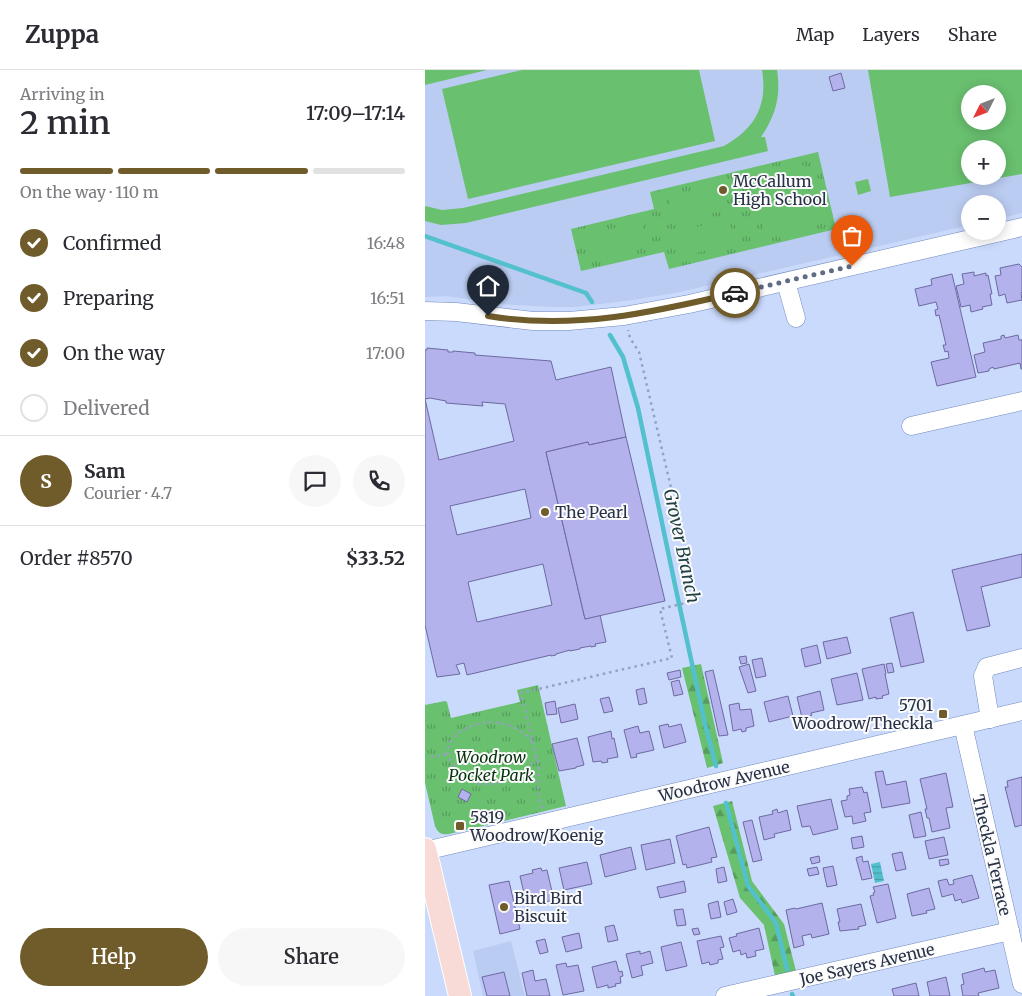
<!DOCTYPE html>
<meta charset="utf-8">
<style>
body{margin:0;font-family:Merriweather,serif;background:#f7f7f7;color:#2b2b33;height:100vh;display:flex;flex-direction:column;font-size:19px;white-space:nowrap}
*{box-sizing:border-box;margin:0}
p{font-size:16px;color:#7c7c81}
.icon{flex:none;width:28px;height:28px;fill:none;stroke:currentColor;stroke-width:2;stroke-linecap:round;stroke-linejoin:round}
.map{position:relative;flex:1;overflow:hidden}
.details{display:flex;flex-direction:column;background:#fff;width:425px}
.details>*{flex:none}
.needle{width:32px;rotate:228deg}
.fabs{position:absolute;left:536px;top:15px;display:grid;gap:10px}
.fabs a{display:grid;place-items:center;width:45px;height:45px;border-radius:50%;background:#fff;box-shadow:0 2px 12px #0003;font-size:25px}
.pin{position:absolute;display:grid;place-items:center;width:42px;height:42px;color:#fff;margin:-51px -21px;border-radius:50% 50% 50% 0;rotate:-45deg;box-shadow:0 0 5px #0007}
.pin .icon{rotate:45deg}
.courier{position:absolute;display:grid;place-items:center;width:50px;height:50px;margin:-25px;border:4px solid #705b2a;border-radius:50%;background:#fff;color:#222;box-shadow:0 1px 6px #0007}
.overview em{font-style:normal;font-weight:600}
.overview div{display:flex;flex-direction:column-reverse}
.overview{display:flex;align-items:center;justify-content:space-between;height:85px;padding:0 20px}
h1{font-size:32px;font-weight:600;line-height:38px}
.bar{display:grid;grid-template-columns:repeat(4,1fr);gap:8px 5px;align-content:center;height:60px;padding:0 20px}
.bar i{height:6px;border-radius:4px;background:#e1e1e2}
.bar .on{background:#705b2a}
.bar p{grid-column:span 4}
.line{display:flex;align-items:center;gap:12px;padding:0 20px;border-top:1px solid #e1e1e2}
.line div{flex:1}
.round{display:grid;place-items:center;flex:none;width:52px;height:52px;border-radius:26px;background:#f7f7f7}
ol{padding:0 20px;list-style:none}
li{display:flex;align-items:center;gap:15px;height:55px}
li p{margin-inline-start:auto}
li .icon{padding:5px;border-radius:50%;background:#705b2a;color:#fff;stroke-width:4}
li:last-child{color:#7c7c81}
li i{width:28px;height:28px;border:2px solid #e1e1e2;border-radius:50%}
.button{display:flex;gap:10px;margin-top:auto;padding:10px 20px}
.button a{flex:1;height:58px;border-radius:30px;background:#705b2a;color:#fff;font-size:20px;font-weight:600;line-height:58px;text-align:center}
.button a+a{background:#f7f7f7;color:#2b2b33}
header{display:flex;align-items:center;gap:30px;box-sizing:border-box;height:70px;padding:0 25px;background:#fff;border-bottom:1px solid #e1e1e2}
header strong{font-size:24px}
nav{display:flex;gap:28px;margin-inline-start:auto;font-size:18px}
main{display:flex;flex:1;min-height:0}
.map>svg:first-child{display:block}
.built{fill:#baccf1;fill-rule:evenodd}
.grass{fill:url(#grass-tufts)}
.forest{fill:url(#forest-firs)}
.pitch{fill:#69c06f;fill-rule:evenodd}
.water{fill:url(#water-rules)}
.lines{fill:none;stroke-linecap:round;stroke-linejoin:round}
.stream{stroke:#53c1cd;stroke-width:4.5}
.building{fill:#b4b2ed;stroke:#6c6aa0;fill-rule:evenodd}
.minor-casing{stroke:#7189bd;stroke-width:19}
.major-casing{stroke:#fff;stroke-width:24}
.path{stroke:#94a2c0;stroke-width:2.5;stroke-dasharray:2.5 4;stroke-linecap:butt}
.minor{stroke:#fff;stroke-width:18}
.major{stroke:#f8dad7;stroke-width:22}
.done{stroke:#606c86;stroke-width:5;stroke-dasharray:0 9}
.route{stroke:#705b2a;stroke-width:6}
.poi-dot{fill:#705b2a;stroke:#fbfbfb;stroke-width:2}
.labels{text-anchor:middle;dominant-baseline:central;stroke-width:4;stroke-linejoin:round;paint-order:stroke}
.poi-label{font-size:16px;fill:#273147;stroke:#fbfbfb;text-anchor:start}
.park-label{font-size:16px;font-style:italic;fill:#06330d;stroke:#fbfbfb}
.street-label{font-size:16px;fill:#273147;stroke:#fbfbfb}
.water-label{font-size:18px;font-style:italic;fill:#204246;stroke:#fbfbfb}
</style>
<header>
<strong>Zuppa</strong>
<nav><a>Map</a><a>Layers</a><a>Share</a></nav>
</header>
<main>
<section class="details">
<div class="overview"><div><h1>2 min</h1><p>Arriving in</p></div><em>17:09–17:14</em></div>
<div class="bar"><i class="on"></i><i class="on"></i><i class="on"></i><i></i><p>On the way · 110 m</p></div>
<ol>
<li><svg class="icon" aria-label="check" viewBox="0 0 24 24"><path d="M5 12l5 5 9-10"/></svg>Confirmed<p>16:48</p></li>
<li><svg class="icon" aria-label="check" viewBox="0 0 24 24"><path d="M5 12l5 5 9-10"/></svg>Preparing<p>16:51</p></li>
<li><svg class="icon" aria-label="check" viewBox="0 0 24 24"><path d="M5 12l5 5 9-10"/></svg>On the way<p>17:00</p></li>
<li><i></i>Delivered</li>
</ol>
<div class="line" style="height:90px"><b class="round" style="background:#705b2a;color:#fff">S</b><div><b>Sam</b><p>Courier · 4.7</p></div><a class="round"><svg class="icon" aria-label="chat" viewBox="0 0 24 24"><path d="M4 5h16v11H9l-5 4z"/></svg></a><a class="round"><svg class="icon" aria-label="phone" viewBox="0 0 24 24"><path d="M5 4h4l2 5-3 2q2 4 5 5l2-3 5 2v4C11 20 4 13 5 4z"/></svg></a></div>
<div class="line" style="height:65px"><div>Order #8570</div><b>$33.52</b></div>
<div class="button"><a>Help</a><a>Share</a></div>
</section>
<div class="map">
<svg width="597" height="926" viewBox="0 0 597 926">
<defs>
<pattern id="grass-tufts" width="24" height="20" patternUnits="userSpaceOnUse" patternTransform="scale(1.25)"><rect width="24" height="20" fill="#69c06f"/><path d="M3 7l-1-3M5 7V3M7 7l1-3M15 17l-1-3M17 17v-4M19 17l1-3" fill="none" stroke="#569d5d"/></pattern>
<pattern id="forest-firs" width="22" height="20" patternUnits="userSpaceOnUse" patternTransform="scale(1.25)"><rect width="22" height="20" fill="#69c06f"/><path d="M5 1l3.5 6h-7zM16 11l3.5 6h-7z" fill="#569d5d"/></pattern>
<pattern id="water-rules" width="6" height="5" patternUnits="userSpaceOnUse" patternTransform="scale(1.25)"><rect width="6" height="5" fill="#53c1cd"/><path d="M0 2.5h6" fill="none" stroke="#459da8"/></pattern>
</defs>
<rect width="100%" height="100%" fill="#cadafc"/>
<g class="built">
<path d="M0 0H597V143L573 149 572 134H545V155L255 222 208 230 151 237H125L74 234 22 226 0 227ZM545 24H572V51H545ZM545 79H572V106H545Z"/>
<path d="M86 871 100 926H58L48 881Z"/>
</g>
<g class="grass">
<path d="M393 82 411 159 244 199 239 182 156 201 146 159 229 139 225 122Z"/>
<path d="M113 615 141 736 24 764C16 765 13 763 10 756L0 713V635L20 631 22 632 26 648 95 632 92 620Z"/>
</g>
<g class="forest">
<path d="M276 594 298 693 282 698 257 598Z"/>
<path d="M307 731 327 811 359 854 371 901 350 906 339 855 315 828 288 736Z"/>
</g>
<g class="pitch">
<path d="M0 0H62L0 15Z"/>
<path d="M97 0H274L290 71 43 129 17 19Z"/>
<path d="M337 0H352C356 26 351 45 336 67H340L343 81 41 153 16 155 0 151V136L17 140 38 138 299 76C330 59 343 35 337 0Z"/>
<path d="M443 0H597V104L465 127ZM545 24H572V51H545ZM545 79H572V106H545Z"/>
<path d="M379 95 385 120 332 132 326 108Z"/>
<path d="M443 109 446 121 433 125 430 112Z"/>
<path d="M296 115 302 140 249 152 243 127Z"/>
<path d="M387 129 393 154 340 167 334 142Z"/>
<path d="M304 149 310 174 257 186 251 162Z"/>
<path d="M217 152 223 177 170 189 164 164Z"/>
</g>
<path class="water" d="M455 792 459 811 450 813 446 794Z"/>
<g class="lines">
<g class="stream">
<path d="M0 166 161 223 167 232"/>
<path d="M185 265 198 287 213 338 250 515 280 654 291 696"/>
<path d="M301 733 323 816 351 853 362 899"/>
<path d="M367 924 368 926"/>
</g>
</g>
<g class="building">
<path d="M416 3 420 18 408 21 404 7Z"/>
<path d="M594 194 597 197V222L596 223 597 230 582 233 580 224 574 226 570 206 576 205 575 198Z"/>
<path d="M549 202V206L561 203V206L563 205 567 224H565L567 235 557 237 558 239 546 242 545 235 536 237 531 216 539 214 537 204Z"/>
<path d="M527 204 551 307 512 316 506 292 524 288 523 281 520 282 518 275H521L514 245 511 246 510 240 513 239 511 232 494 236 490 219 507 215 506 209Z"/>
<path d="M579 265 580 268 593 265 594 270H597V299H596L595 293 569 299 568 297 564 299V301L553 303 549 285 560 282 558 273 576 269V266Z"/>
<path d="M2 278 23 280V282H28V281L50 283V285L126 291 131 310 186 297 201 367 164 375 163 372 121 382 160 549 175 545 181 572 170 574 171 576 166 577V576L155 578V579L145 581V580L131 584V585L126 586V585L42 605 39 593 31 595 35 604 12 607 0 555V280H2ZM5 328 21 331V333L58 336 57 332 80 334 89 371 14 390 0 329ZM100 419 106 448 32 465 25 436ZM118 494 127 535 52 552 43 512Z"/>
<path d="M201 367 240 531 160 549 121 382 163 372 164 375Z"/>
<path d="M597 484V507L556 517 565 556 542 561 527 500Z"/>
<path d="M488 542 499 592 476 597 465 548Z"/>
<path d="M422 567 426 583 402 589 398 572Z"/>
<path d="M392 575 396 593 380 597 376 579Z"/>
<path d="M321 586 322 593 316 594 314 587Z"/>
<path d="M337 588 341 606 331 608 327 590Z"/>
<path d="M467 593 469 602 463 603 461 594Z"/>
<path d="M324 594 331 621 323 623 314 597Z"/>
<path d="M459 594 461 604H460L464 624 457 626 458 628 451 629V627L444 629 437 599Z"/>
<path d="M255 600 256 607 244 610 242 603Z"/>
<path d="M288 600 303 665 294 666 280 602Z"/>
<path d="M432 603 438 630 412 635 406 609Z"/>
<path d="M254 610 258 624 249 626 246 612Z"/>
<path d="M219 618 222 633 214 635 211 620Z"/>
<path d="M395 621 399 640 386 643 387 645 377 648 372 627Z"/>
<path d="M363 626 368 646 344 652 339 632Z"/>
<path d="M184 627 188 641 179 643 175 629Z"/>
<path d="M130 631 132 644 122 645 120 633Z"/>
<path d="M314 633 315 640 326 639 329 656 321 658V661L317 662 316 659 308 661 304 635Z"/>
<path d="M150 634 153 649 136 653 133 638Z"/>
<path d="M243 654 244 657 256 654 261 672 239 678 234 656Z"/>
<path d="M213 656 215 663 224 661 229 680 211 684 212 687 206 688 199 660Z"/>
<path d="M186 661 187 669 189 668 193 687 182 689 183 692 177 693 176 691 168 692 163 667Z"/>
<path d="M152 668 159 695 151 697V698L134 701 127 674Z"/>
<path d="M458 701 461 715 481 711 485 733 457 738 450 702Z"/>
<path d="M521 703 528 737 521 738 525 758 507 762 504 748H502L500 739H502L495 709Z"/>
<path d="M597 707V755L590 757 580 717H583L582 711Z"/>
<path d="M437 717 439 723 442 722 446 742 439 743 441 751 428 754 427 746 420 747 416 731 422 730V726L425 725 424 719Z"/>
<path d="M37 719 46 724 42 732 33 727Z"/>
<path d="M406 729 413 759 388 765 385 756 377 757 372 736Z"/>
<path d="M352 739 353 743 362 740 366 760 349 764 350 767 339 770 334 747 348 744 347 741Z"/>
<path d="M496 742 501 766 489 768 484 745Z"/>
<path d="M327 750 337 790 328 792 318 752Z"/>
<path d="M284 757 292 787 286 788 287 792 262 798 261 794 258 795 251 766Z"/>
<path d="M437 766 439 777 428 779 426 768Z"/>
<path d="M519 767 523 785 504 789 500 771Z"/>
<path d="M245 769 250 793 221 800 216 775Z"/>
<path d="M206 777 211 799 180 807 175 785Z"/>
<path d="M477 782 481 799 471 801 467 784Z"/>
<path d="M394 786 395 792 387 794 385 788Z"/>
<path d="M437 786 438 792 443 791 447 808 437 810 431 788Z"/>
<path d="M523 789 524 794 515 796 514 790Z"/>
<path d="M162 792 167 814 139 820 134 798Z"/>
<path d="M408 796 412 815 402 817 398 798Z"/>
<path d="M299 797 302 811 293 813 291 799Z"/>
<path d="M392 797 394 804 384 806 382 799Z"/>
<path d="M116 798 117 801 122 800 129 830 102 836 95 806 108 803 107 800Z"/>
<path d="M547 805 554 828 537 833 536 829 530 831 528 824 517 827 513 811 522 809 524 815 529 814 528 810Z"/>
<path d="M84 811 95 859 75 864 64 815Z"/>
<path d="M259 811 261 822 235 828 232 817Z"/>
<path d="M463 814 471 848 452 853 445 826 449 825 448 823 450 822 448 817Z"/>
<path d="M504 818 510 839 501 841 502 843 487 846 482 824Z"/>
<path d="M308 829 312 842 302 845 299 832Z"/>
<path d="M293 831 296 847 286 849 283 834Z"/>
<path d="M397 833 404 864 387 868 386 864 377 866 379 875 369 878 361 840 370 838 371 839Z"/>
<path d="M436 834 441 855 433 857 434 859 415 861 413 852H415L412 839Z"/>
<path d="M258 839 261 855 252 856 249 840Z"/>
<path d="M189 855 193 870 183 872 180 857Z"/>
<path d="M273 858 275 864 269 865 267 859Z"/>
<path d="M334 858 339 879 330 881 331 886 322 888 321 883 316 885 315 880 308 882 304 868 312 866 311 864Z"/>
<path d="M154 863 157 878 141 882 137 867Z"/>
<path d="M296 866 299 877 295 878 298 889 293 890V893L285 895 284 892 277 894 272 871Z"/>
<path d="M120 869 123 882 115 884 111 871Z"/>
<path d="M256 872 262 896 241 901 236 877Z"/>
<path d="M215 881V884L225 881 228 893 216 896 218 905 207 908 201 884Z"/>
<path d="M191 891 194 902 197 901 198 906 195 907 196 913 190 914 191 916 183 918V915L172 918 167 897Z"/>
<path d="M141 893 142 897 153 895 159 921 138 925 131 895Z"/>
<path d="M559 898 560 902 570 900 574 918 553 923 554 926H538L536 915 539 914 537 904Z"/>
<path d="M108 900 110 911 121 909 125 926H102L97 903Z"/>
<path d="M79 902 85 926H62L57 907Z"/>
<path d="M521 907 525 926H505L502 912Z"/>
<path d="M491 913 494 926H469L467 919Z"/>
</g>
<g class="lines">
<g class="minor-casing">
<g id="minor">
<path d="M361 212 371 248"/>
<path d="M0 241 31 242 108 251H144L199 246 264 234 597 157"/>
<path d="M486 356 597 331"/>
<path d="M565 649 558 606 562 597 597 588"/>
<path d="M538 655 597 914"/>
<path d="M0 781 597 641"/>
<path d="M300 926 585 861"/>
</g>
</g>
<g class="major-casing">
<path id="major" d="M0 779 35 926"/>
</g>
<g class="path">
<path d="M107 671C94 657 77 650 58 653 43 655 22 665 23 683 24 688 27 693 30 697 42 716 65 718 85 709 95 704 105 698 111 687"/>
<path d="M6 687 23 684"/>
<path d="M117 738 113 719 114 697 96 623 247 588 235 539 269 531 260 477 214 282 205 268 203 260"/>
</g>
<use href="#minor" class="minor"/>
<use href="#major" class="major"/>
</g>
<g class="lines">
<path class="done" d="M310 223 427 196"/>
<path class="route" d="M63 246C149 260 226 243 310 223"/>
</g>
<g class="poi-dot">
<circle cx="298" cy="120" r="5"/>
<circle cx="120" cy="442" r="5"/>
<rect x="513" y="639" width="10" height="10" rx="2.5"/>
<rect x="30" y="751" width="10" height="10" rx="2.5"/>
<circle cx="79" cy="837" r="5"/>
</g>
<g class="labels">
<g class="poi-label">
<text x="308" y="111">McCallum<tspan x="308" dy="18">High School</tspan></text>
<text x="130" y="442">The Pearl</text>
<text x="508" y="635" text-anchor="end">5701<tspan x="508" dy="18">Woodrow/Theckla</tspan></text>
<text x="45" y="747">5819<tspan x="45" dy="18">Woodrow/Koenig</tspan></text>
<text x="89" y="828">Bird Bird<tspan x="89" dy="18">Biscuit</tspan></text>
</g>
<g class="park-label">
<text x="66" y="687">Woodrow<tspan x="66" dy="18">Pocket Park</tspan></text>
</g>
<g class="street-label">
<text transform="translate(299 711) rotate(-13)">Woodrow Avenue</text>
<text transform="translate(567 785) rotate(77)">Theckla Terrace</text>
<text transform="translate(442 894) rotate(-13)">Joe Sayers Avenue</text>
</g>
<g class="water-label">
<text transform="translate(257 476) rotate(78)">Grover Branch</text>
</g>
</g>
</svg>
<div class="fabs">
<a><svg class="needle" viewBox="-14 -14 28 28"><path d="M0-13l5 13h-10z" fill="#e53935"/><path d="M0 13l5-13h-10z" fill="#7c7c81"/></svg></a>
<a>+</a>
<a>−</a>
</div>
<div class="pin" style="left:427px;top:196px;background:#ea580c"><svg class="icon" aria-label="bag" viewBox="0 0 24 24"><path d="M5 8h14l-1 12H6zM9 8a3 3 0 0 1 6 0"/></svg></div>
<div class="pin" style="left:63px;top:246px;background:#1f2937"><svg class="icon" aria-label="home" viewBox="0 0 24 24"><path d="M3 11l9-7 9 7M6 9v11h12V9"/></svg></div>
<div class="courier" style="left:310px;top:223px"><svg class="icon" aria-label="car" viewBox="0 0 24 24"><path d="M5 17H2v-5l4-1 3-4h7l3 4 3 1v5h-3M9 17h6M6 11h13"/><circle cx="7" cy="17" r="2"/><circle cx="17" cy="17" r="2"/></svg></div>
</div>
</main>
